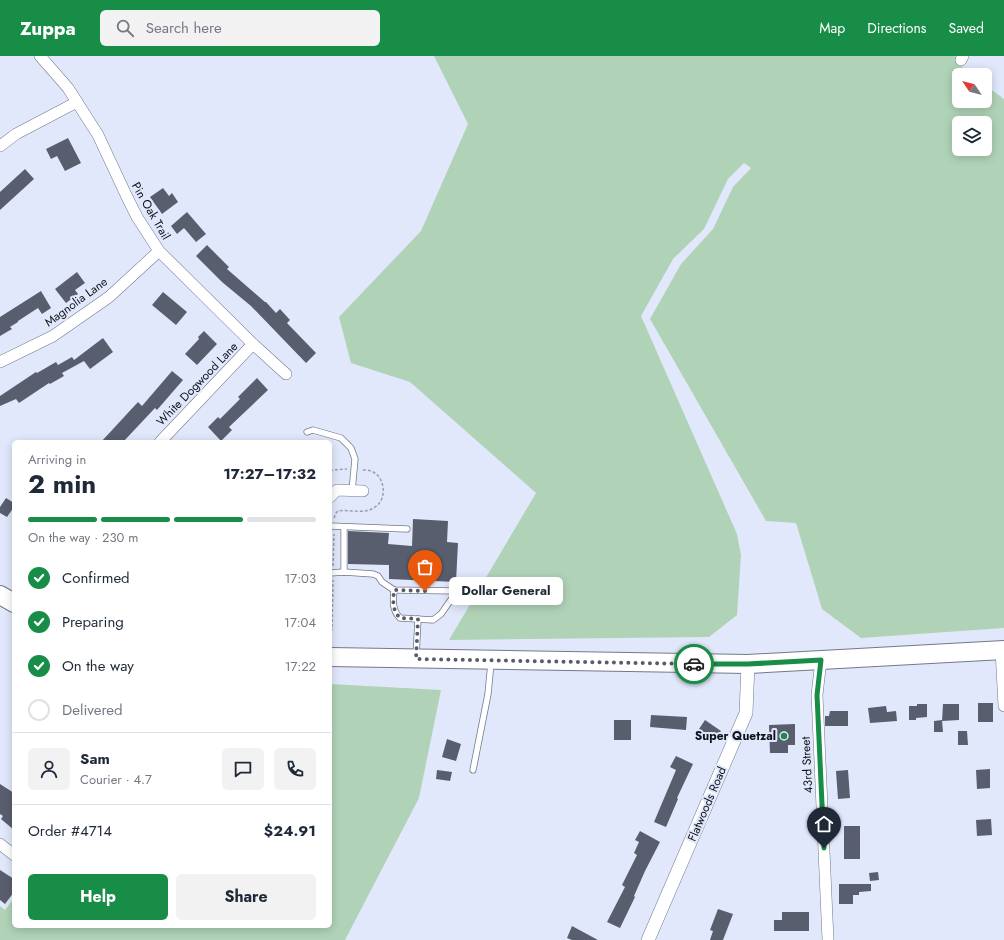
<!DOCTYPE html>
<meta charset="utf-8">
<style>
body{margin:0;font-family:Jost,sans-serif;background:#f2f2f3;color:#1f2937;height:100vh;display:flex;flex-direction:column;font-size:15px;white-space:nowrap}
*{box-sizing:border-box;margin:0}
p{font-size:13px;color:#747a83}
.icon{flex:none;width:22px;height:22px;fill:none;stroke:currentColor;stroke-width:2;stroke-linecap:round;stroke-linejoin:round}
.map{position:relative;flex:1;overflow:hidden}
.drawer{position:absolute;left:12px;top:384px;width:320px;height:488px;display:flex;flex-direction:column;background:#fff;border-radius:6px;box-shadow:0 2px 10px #0003}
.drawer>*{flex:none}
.needle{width:26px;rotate:305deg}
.controls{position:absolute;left:952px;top:12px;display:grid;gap:8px}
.controls a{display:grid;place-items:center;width:40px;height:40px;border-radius:6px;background:#fff;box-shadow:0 2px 10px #0003;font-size:20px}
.pin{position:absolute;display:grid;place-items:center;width:34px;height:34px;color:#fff;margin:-41px -17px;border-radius:50% 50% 50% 0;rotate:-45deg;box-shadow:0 0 4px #0007}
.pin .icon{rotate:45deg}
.courier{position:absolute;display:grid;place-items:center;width:40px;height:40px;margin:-20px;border:3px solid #178d47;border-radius:50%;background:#fff;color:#222;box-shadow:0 1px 5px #0007}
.bubble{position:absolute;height:28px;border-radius:6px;background:#fff;box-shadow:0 2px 10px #0003;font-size:13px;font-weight:700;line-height:28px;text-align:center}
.summary em{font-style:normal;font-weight:700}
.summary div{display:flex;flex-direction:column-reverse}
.summary{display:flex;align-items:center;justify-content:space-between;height:68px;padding:0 16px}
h1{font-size:26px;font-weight:700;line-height:30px}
.bar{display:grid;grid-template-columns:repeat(4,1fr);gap:6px 4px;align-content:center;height:48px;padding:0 16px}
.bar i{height:5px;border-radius:3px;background:#e0e1e3}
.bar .selected{background:#178d47}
.bar p{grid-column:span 4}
.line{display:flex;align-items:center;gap:10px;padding:0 16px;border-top:1px solid #e0e1e3}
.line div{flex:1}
.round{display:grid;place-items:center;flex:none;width:42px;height:42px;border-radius:6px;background:#f2f2f3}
ol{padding:0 16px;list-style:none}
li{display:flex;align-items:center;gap:12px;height:44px}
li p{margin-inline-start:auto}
li .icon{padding:4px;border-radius:50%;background:#178d47;color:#fff;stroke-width:4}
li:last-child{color:#747a83}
li i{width:22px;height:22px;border:2px solid #e0e1e3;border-radius:50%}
.action{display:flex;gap:8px;margin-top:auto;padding:8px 16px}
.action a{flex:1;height:46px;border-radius:6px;background:#178d47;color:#fff;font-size:16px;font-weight:700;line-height:46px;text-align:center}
.action a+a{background:#f2f2f3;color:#1f2937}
header{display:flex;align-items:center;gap:24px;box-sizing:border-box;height:56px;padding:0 20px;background:#178d47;color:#fff}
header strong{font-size:19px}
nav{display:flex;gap:22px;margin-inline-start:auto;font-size:14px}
.search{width:280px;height:36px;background:#f2f2f3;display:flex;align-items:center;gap:10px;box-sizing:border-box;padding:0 14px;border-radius:6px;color:#747a83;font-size:15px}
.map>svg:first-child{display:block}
.green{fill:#b0d3b7;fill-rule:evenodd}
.building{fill:#595e6f}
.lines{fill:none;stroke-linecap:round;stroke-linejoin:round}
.service-casing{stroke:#73788a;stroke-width:7}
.minor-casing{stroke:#73788a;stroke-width:12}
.tertiary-casing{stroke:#73788a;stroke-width:14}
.trunk-casing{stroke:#73788a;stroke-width:20}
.path{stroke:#9a9eae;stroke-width:1.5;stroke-dasharray:3 2;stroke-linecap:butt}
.service{stroke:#fff;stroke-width:5.5}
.minor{stroke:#fff;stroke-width:11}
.tertiary{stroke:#fff;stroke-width:13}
.trunk{stroke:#fff;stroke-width:18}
.done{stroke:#595c68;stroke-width:4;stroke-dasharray:0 7.2}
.route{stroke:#178d47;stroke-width:5}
.poi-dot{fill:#178d47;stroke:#e2e8fc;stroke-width:1.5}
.labels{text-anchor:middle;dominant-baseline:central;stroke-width:4;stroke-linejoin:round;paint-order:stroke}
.street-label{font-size:12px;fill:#0f1118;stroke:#e2e8fc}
.poi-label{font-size:12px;font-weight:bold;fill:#0f1118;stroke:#e2e8fc;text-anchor:end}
</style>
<header>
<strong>Zuppa</strong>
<div class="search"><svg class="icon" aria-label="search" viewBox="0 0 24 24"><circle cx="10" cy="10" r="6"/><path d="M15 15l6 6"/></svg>Search here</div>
<nav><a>Map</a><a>Directions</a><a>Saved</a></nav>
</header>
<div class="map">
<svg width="1004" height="884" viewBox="0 0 1004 884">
<rect width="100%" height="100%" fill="#e2e8fc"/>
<g class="green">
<path d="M434 0H955L963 12 972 19H959V45H985V29L1004 43V572L861 582 822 553 796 467 766 465 650 263 681 208 713 173 733 131 751 112 744 107 728 123 704 173 673 203 641 260 737 478 741 499 737 559 709 581 449 584 536 437 410 326 351 307 339 261 421 175 468 68ZM959 67H985V93H959Z"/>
<path d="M330 628 441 634 419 742 345 884H0V850L5 854 14 842V870H330Z"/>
</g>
<g class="building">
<path d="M68 82 81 107 65 115 57 100 51 103 46 93Z"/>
<path d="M25 113 34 123 0 154V136Z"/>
<path d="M163 132 169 140 172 137 178 146 162 158 150 141Z"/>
<path d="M187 156 206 178 196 186 184 172 177 178 171 170Z"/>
<path d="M207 189 229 211 227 213 265 246H266L276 257 280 253 290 264 287 267 316 297 306 307 251 250 222 226 196 200Z"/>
<path d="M77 216 85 227 75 234 78 238 66 247 55 233Z"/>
<path d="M41 235 51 252 42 258 38 252 18 265V266L10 271 12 273 0 280V261Z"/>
<path d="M163 236 187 256 176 269 152 249Z"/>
<path d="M204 275 217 288 197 309 185 298 199 283 198 281Z"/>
<path d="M103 282 113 296 90 313 84 305 62 317 64 320 50 328 49 327 19 347 16 343 0 350V340L36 316 37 317 56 306 58 309 72 301 74 304Z"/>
<path d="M172 315 183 324 157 354 155 352 123 386H101L138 346 142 350Z"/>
<path d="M257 322 268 334 229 371 232 374 221 385 208 371 218 361 220 363 240 343 238 341Z"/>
<path d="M6 442 14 447V451L7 461 0 457V451Z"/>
<path d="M413 463 448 465 447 486 458 487 456 526 389 523V509L348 508V475L389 477 388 488 412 490Z"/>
<rect x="978" y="647" width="15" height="19"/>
<path d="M917 648H927V661L916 662V664H909V650H917Z"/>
<path d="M943 648H959V664L942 665Z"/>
<path d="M886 650 887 656 896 655 897 665 870 667 868 652Z"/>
<path d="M830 655H848V670H825V660H829Z"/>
<path d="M651 659 687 661 686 674 650 671Z"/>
<rect x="614" y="664" width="17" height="20"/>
<path d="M705 664 721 675 712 687 697 676Z"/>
<path d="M942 664 943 676H934V665Z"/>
<path d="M795 668V689H788V697H770L769 669Z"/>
<path d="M958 675H967L968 689H958Z"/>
<path d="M447 683 461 688 456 705 442 701Z"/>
<path d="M676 700 693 708 677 742 678 743 666 771 654 766 676 714 670 711Z"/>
<path d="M990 713V732L977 733 976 714Z"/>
<path d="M437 714 452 716 450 725 436 723Z"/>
<path d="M848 714 850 742 838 743 836 715Z"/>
<path d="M0 728 14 737V774L1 763 3 760 0 758Z"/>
<path d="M991 763 992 779 977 780 976 764Z"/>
<rect x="844" y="770" width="16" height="33"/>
<path d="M640 775 660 786 645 815 634 840 635 841 620 872 607 866 625 831 622 829 637 799 634 797 639 786 635 784Z"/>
<path d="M0 814 14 823V836L5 848 0 844Z"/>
<path d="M878 816 879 824 870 825 869 817Z"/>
<path d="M839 828H871V835L859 836V839H853V848H839Z"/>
<path d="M718 853 733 858 723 884H710L713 875 710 874Z"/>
<path d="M782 856H809V875H774V864H782Z"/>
<path d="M572 870 598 884H572L567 882Z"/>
</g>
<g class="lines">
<g class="service-casing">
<g id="service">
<path d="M307 376 313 374 341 382 351 392 355 403 352 435"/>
<path d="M330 470 407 473"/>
<path d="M344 471V516"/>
<path d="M330 517 344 516 373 518 378 520 382 526 394 534 457 535"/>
<path d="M394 534C393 545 392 554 400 562L433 564 441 558 457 535"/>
<path d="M416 601 418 563"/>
<path d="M473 714 488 638 491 607"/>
</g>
</g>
<g class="minor-casing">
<g id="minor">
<path d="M40 0 68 32 98 79 127 141 137 161 159 195 253 288 286 318"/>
<path d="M961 4 963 0"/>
<path d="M0 90 16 78 77 46"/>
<path d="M0 306 53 280 109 241 159 195"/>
<path d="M160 386 253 288"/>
<path d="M330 441 337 434 363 435"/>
<path d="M1001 594 1004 650"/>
<path d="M821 604 817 639 828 884"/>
<path d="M0 788 14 799"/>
</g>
</g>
<g class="tertiary-casing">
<path id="tertiary" d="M648 884 746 657 748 608"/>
</g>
<g class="trunk-casing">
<g id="trunk">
<path d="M0 539 14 547"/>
<path d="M330 601 748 608 1004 594"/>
</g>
</g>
<g class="path">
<path d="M330 415 333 414 347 413"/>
<path d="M334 462 336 457 338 455C350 453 365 459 375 451 388 443 385 420 371 415 368 414 364 414 361 414"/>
<path d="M333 510 334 478"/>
<path d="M330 574H332L333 524"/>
</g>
<use href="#service" class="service"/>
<use href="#minor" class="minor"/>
<use href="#tertiary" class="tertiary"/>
<use href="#trunk" class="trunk"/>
</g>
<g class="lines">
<path class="done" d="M425 535 394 534C393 545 392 554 400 562L418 563 416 603 694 608"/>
<path class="route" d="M694 608H748L821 604 817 639 824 792"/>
</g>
<circle class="poi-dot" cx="784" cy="680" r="4"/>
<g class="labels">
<g class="street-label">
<text transform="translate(151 155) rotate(60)">Pin Oak Trail</text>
<text transform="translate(76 246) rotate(-36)">Magnolia Lane</text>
<text transform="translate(197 328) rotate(-46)">White Dogwood Lane</text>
<text transform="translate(807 709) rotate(-93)">43rd Street</text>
<text transform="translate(707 748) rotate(-67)">Flatwoods Road</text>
</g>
<g class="poi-label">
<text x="776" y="680">Super Quetzal</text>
</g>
</g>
</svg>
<div class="controls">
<a><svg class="needle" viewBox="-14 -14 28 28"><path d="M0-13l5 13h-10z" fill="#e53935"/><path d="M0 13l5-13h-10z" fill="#747a83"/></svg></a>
<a><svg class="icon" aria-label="layers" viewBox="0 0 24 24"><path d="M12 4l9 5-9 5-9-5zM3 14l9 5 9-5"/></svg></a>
</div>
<div class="pin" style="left:425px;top:535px;background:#ea580c"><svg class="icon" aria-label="bag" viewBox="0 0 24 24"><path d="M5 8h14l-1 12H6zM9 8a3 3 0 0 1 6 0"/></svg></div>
<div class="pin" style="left:824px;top:792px;background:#1f2937"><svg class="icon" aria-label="home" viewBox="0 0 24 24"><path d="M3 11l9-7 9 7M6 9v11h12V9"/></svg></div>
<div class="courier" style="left:694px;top:608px"><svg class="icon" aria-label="car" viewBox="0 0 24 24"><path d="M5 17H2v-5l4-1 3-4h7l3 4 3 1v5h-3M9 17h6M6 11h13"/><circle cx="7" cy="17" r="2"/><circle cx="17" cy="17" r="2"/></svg></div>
<div class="bubble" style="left:449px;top:521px;width:114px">Dollar General</div>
<section class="drawer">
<div class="summary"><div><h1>2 min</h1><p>Arriving in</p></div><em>17:27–17:32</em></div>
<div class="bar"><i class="selected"></i><i class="selected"></i><i class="selected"></i><i></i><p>On the way · 230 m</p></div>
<ol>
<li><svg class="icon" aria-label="check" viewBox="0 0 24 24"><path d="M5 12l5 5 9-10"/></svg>Confirmed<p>17:03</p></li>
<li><svg class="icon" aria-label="check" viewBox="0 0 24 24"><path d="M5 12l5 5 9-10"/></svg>Preparing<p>17:04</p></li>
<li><svg class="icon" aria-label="check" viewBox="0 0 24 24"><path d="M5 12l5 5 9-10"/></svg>On the way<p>17:22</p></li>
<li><i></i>Delivered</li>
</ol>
<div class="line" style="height:72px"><a class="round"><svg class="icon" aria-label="person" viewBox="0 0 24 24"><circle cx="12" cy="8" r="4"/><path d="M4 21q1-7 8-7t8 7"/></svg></a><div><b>Sam</b><p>Courier · 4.7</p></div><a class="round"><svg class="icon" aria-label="chat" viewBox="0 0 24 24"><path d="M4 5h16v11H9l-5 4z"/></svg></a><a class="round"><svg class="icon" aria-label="phone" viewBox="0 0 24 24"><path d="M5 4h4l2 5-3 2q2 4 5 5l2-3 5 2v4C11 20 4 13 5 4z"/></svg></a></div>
<div class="line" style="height:52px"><div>Order #4714</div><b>$24.91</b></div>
<div class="action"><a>Help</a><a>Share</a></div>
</section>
</div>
